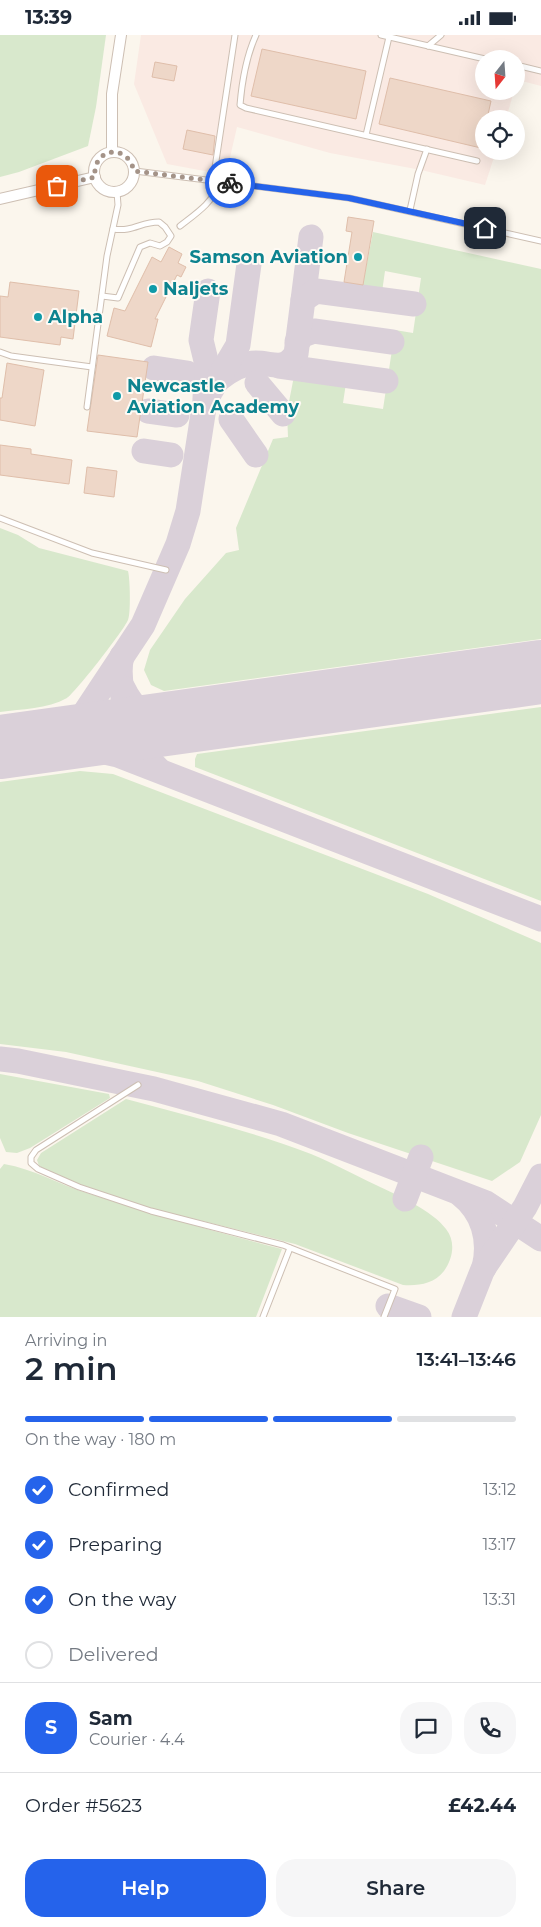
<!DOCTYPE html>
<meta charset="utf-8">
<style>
body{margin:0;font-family:Montserrat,sans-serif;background:#f6f6f7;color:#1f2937;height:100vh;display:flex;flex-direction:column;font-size:19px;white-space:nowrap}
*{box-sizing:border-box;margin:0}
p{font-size:16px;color:#747a83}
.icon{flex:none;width:28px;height:28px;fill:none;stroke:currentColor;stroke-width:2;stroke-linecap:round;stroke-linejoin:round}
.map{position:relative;height:1282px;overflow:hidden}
.side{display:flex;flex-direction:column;background:#fff;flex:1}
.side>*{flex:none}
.needle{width:32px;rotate:197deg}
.fabs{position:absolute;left:475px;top:15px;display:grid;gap:10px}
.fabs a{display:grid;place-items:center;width:50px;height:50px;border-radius:50%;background:#fff;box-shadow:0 5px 20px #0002;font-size:25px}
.pin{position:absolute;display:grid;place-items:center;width:42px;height:42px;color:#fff;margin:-21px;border-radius:10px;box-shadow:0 2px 8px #0006}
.courier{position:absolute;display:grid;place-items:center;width:50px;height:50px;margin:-25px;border:4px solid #2563eb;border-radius:50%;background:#fff;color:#222;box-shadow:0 1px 6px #0007}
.summary em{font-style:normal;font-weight:600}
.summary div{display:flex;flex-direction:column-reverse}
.summary{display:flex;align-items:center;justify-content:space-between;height:85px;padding:0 25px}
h1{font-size:32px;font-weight:600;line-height:38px}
.bar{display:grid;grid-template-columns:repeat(4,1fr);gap:8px 5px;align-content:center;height:60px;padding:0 25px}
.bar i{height:6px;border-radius:4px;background:#e0e1e3}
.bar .active{background:#2563eb}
.bar p{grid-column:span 4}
.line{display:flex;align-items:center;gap:12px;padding:0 25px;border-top:1px solid #e0e1e3}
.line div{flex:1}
.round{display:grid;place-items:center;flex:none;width:52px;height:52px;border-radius:20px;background:#f6f6f7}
ol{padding:0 25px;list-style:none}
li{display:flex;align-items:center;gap:15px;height:55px}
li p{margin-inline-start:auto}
li .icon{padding:5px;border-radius:50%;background:#2563eb;color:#fff;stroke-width:4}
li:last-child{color:#747a83}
li i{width:28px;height:28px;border:2px solid #e0e1e3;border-radius:50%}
.action{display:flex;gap:10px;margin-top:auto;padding:10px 25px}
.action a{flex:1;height:58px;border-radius:20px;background:#2563eb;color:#fff;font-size:20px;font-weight:600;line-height:58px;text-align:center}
.action a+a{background:#f6f6f7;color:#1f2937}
.status{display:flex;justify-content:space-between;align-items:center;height:35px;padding:0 25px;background:#fff;direction:ltr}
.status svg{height:14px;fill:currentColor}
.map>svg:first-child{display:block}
.commercial{fill:#faeae3}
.green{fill:#d8e8cc}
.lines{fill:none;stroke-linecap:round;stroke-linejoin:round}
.taxiway{stroke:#dad0d9;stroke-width:25}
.runway{stroke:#dad0d9;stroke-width:64}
.building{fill:#eed7c8;stroke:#dfbeaa}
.service-casing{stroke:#cdbfb3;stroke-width:7}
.minor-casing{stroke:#cdbfb3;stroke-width:12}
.service{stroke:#fff;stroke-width:5}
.minor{stroke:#fff;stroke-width:10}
.done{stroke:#a49388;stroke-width:5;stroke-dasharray:0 9}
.route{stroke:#2563eb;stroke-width:6}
.culture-dot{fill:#0f9aa8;stroke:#fefaf4;stroke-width:2}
.labels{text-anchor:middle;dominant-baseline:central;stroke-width:4;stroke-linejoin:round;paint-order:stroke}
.culture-label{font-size:18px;font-weight:bold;fill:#0d838f;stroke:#fefaf4;text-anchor:start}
</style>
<div class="status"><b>13:39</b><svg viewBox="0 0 49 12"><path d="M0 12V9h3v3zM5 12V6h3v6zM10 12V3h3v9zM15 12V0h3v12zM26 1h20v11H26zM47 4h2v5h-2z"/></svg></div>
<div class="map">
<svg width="541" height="1282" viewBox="0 0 541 1282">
<rect width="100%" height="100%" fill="#fbf6ed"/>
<path class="commercial" d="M141 0H541V51L518 45 516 50V24H484V56H514L506 84H484V116H496L485 150 421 135 330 118 237 92 226 140 167 129 134 49Z"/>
<g class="green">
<path d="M0 0H106L96 72 88 111 19 137 0 142Z"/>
<path d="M373 197 541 234V604L164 656 151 650 144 635 150 615 185 564 226 518 239 515 236 493 273 404 288 402 287 377 294 341 346 348 343 368 383 374 395 295 413 298 421 243 385 236 382 257 362 254Z"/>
<path d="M0 493 18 500 39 513 128 536C130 543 131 578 128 585 124 595 75 658 67 663 47 674 22 674 0 677Z"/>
<path d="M541 672V866L195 732V724L197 719Z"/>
<path d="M80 736 113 739 428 859 541 908V1080L520 1127 492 1146 348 1098 273 1070 198 1046 66 1017 0 1009V747Z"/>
<path d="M0 1039 109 1059 110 1063 30 1113 17 1118 6 1117 0 1103Z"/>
<path d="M126 1064C189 1081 251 1096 311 1119 333 1128 355 1140 376 1150 397 1160 433 1176 446 1194 456 1207 453 1223 444 1236 434 1249 418 1251 403 1250L295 1209 150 1173 79 1149 39 1131 37 1125 41 1118Z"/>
<path d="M4 1129C34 1134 58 1149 87 1158 151 1179 216 1197 282 1214L256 1282H0V1134Z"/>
</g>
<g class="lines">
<g class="taxiway">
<path d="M303 265 311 202"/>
<path d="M297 307 303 300 314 296 392 307"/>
<path d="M279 331 386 346"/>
<path d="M154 333 187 338"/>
<path d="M219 344C229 336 242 328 256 328 273 328 284 337 296 319L303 265 316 256 414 269"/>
<path d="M257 348 283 379"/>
<path d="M205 362 208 334 201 305 208 256"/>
<path d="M148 376 177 380"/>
<path d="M231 384 256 420"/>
<path d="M144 416 171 420"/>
<path d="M122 621C119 632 120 644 122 656 126 688 135 712 159 735"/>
<path d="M123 653C136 680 147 680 174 688"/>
<path d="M63 703 86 676 143 590 178 509 188 476 205 366 238 310 249 229"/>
<path d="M30 707 64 708 118 720 541 884"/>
<path d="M0 1024 18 1026 154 1054 281 1089 486 1168 541 1204"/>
<path d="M460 1159C483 1177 491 1204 484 1233"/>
<path d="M405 1164 421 1122"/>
<path d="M388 1271 419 1282"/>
<path d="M464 1282 483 1234 525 1172 541 1141"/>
</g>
<path class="runway" d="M0 712 541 637"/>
</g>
<g class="building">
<path d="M262 14 366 36 356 84 251 61Z"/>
<path d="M155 27 177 31 174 46 152 42Z"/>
<path d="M390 43 491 66 487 84H484V99L481 113 379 89Z"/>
<path d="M187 95 215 101 213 120 183 114Z"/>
<path d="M348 182 374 186 363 250 344 247 352 197 346 196Z"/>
<path d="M169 212 182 219 178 228 186 232 181 242 177 240 155 284H158L151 312 107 301 114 273 125 276 152 222 161 227Z"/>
<path d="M10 247 79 256 73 304 61 302 60 310 0 302V261L8 262Z"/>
<path d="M98 320 148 327 137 402 87 396Z"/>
<path d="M7 328 44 335 35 391 0 385V363H2Z"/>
<path d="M0 410 31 414V419L72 425 69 449 0 440Z"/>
<path d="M87 432 117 436 114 462 84 458Z"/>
</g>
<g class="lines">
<g class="service-casing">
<g id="service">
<path d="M256 0C246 22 242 46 240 70L246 73 477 126"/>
<path d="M381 0 485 24"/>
<path d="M428 11 441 0"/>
<path d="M516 30 541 36"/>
<path d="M366 100 389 2"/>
<path d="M135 136 349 163 541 206"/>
<path d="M213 146 235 0"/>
<path d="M410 175 418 139 427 114"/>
<path d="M180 191C198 177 211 169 221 147"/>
<path d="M102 261 118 263 140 212 150 208 160 211 167 207 171 201 165 192 159 187C140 187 134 197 113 194"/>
<path d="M0 317 11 321 92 332"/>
<path d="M87 372 107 221 118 170 117 157"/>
<path d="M0 483 92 518 166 535"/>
<path d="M138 1050 36 1115 31 1122V1128L38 1134 79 1152 151 1176 283 1210 395 1254 384 1282"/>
<path d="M263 1282 290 1213"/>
</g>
</g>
<g class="minor-casing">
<g id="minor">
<path d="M112 117V59L121 0"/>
<circle cx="114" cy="137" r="20"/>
<path d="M0 164 95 142"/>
</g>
</g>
<use href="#service" class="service"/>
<use href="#minor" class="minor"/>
</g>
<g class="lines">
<path class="done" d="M57 151 95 142C92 113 127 107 134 136L230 148"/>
<path class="route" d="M230 148 349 163 485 193"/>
</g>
<g class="culture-dot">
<circle cx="358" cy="222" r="5"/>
<circle cx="153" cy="254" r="5"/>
<circle cx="38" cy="282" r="5"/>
<circle cx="117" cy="361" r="5"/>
</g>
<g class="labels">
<g class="culture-label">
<text x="348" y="222" text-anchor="end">Samson Aviation</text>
<text x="163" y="254">Naljets</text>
<text x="48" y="282">Alpha</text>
<text x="127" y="351">Newcastle<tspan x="127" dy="21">Aviation Academy</tspan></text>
</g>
</g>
</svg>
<div class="fabs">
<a><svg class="needle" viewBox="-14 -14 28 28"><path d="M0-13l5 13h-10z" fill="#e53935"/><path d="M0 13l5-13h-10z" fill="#747a83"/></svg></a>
<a><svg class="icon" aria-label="locate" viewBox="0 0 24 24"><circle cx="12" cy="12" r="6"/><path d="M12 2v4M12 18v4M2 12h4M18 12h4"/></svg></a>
</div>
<div class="pin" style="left:57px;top:151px;background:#ea580c"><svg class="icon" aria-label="bag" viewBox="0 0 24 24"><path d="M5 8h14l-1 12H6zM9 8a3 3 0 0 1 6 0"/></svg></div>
<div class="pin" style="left:485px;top:193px;background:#1f2937"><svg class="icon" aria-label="home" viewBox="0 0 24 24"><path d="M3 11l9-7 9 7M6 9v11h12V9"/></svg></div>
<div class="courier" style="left:230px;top:148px"><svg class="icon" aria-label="bike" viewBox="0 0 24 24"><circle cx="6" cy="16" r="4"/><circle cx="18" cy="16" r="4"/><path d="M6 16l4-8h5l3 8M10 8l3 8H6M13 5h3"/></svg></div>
</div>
<section class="side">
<div class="summary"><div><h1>2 min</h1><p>Arriving in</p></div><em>13:41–13:46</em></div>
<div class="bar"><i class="active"></i><i class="active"></i><i class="active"></i><i></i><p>On the way · 180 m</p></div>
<ol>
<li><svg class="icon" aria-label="check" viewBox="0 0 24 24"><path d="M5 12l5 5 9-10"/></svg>Confirmed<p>13:12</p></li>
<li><svg class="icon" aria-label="check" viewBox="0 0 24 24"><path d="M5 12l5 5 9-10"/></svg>Preparing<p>13:17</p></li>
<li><svg class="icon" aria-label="check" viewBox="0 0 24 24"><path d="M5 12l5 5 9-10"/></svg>On the way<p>13:31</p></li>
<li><i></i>Delivered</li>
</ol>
<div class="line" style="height:90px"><b class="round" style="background:#2563eb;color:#fff">S</b><div><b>Sam</b><p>Courier · 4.4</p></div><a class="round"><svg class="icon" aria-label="chat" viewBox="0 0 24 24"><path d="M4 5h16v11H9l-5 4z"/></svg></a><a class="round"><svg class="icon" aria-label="phone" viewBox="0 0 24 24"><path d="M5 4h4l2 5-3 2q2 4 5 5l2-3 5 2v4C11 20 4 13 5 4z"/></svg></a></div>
<div class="line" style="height:65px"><div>Order #5623</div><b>£42.44</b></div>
<div class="action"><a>Help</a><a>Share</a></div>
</section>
